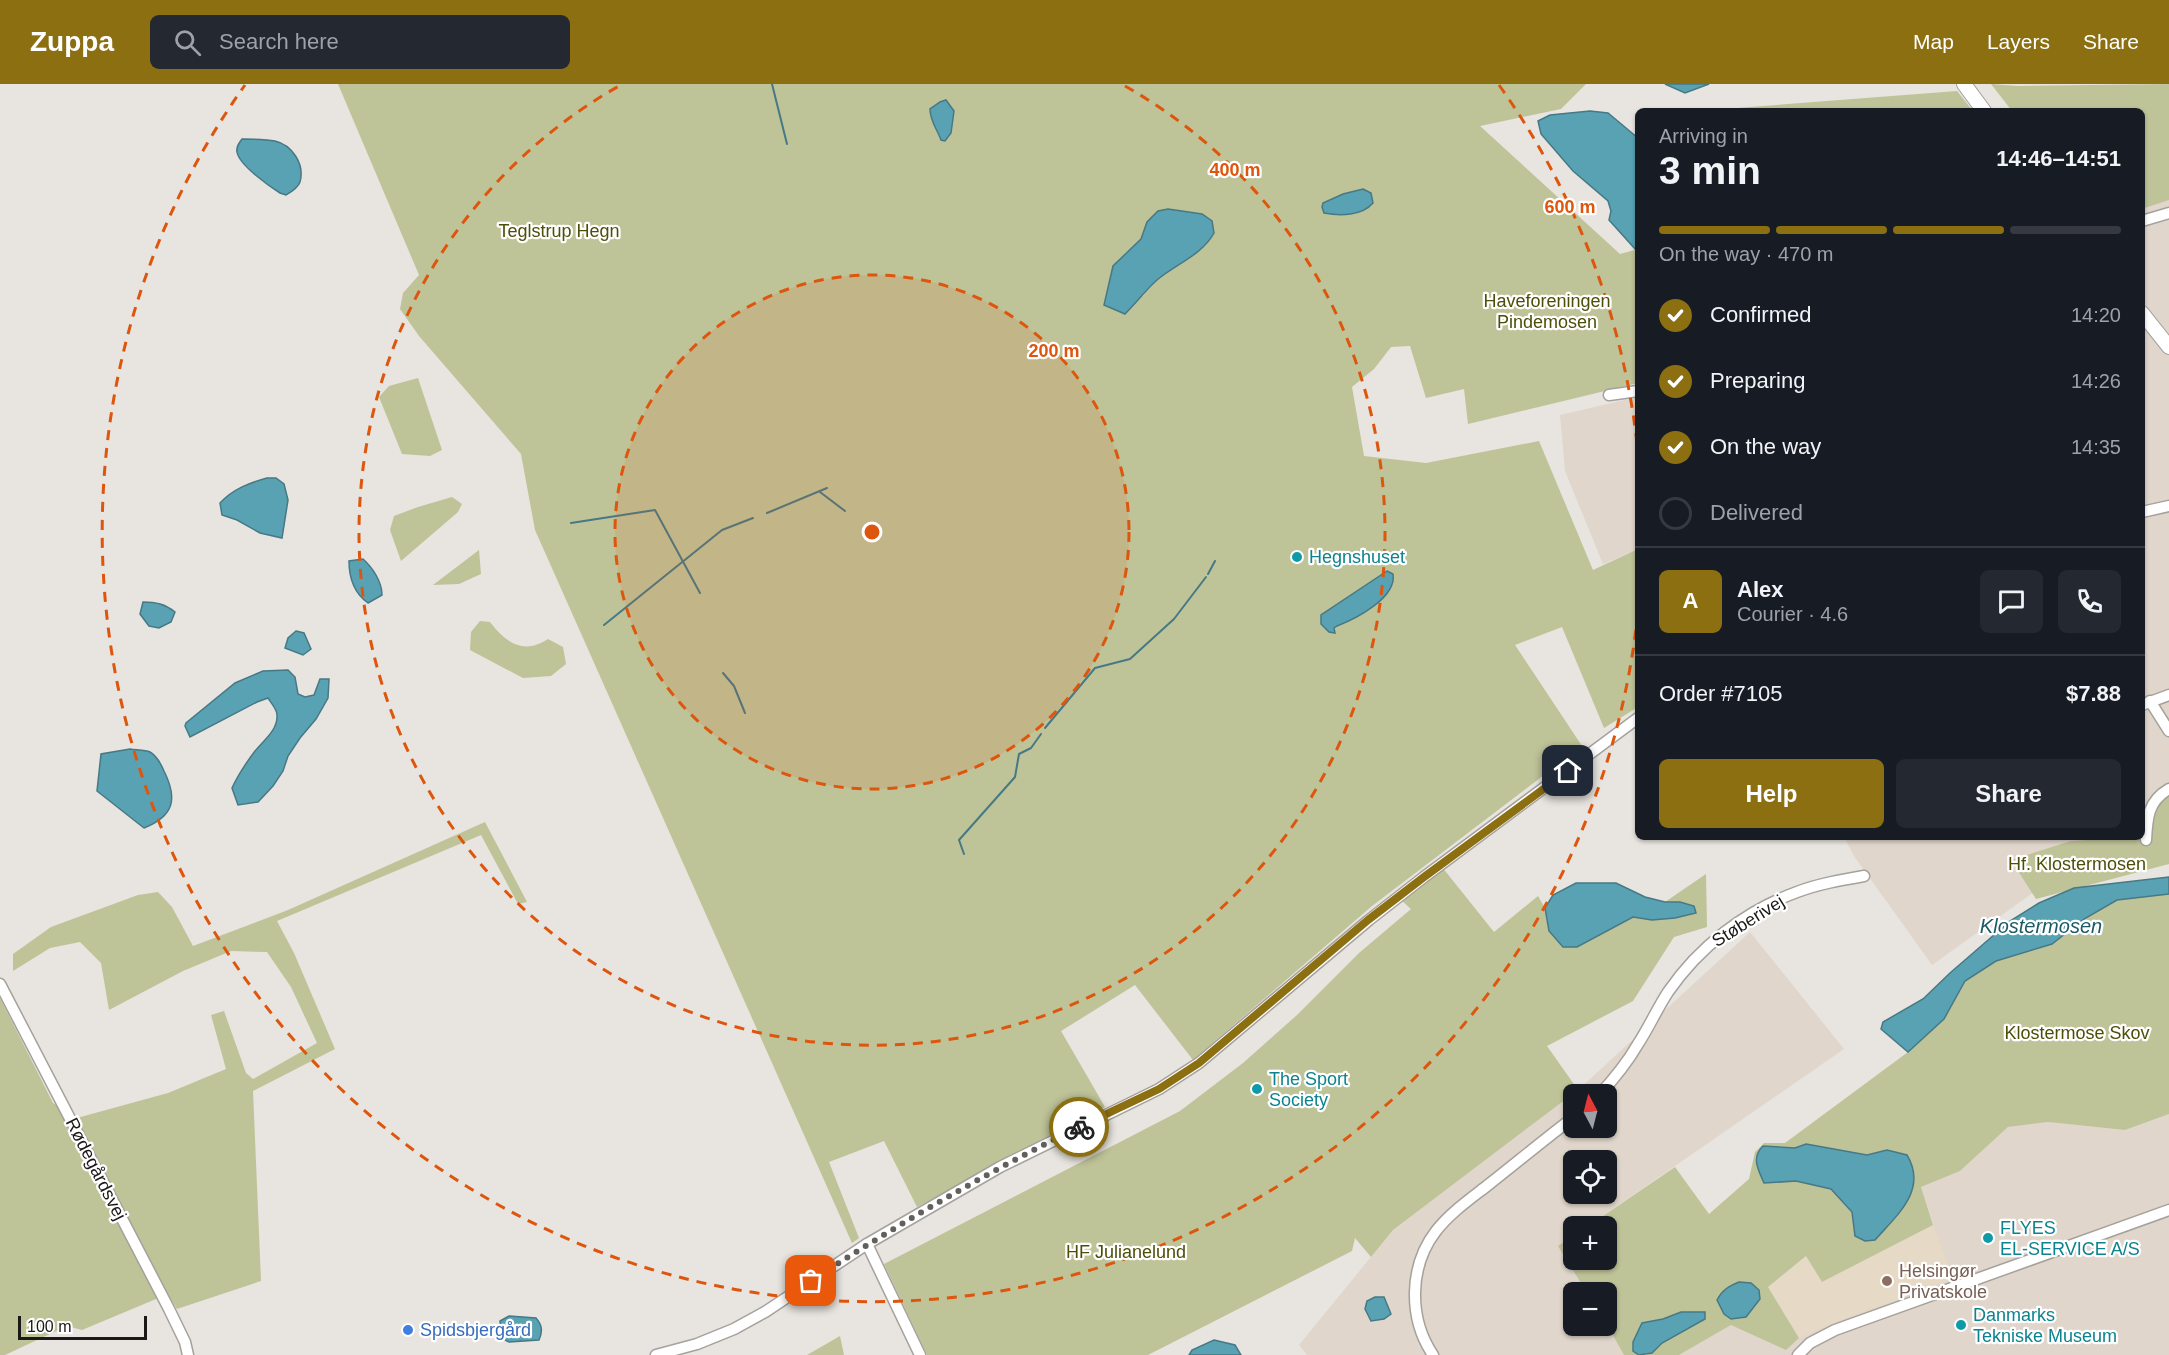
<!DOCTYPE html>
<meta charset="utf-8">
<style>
body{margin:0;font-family:Arial,sans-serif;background:#242831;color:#f1f3f6;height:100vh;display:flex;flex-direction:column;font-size:22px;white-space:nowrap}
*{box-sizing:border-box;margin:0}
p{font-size:20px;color:#9ea1a6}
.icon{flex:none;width:33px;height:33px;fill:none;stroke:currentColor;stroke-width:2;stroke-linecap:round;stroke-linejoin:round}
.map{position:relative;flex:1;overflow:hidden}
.panel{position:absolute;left:1635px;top:24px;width:510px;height:732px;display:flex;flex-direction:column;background:#171b24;border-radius:9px;box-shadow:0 2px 4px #0004}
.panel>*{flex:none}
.needle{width:39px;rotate:353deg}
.tools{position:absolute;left:1563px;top:1000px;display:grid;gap:12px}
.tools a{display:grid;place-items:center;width:54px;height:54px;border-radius:9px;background:#171b24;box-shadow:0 2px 4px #0004;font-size:30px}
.scale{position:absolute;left:18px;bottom:15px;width:129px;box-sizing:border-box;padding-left:6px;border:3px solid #1a1917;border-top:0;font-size:16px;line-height:21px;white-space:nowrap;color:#1a1917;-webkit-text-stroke:4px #fff;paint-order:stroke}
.pin{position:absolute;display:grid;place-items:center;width:51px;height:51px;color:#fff;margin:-26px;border-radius:12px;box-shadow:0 3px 9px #0006}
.courier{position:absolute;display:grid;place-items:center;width:60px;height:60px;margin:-30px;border:4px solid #8b6f11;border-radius:50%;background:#fff;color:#222;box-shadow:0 2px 8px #0007}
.overview em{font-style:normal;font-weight:600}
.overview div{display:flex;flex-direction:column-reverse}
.overview{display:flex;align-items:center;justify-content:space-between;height:102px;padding:0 24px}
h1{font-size:39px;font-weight:600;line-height:45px}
.bar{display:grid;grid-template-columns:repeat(4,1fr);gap:9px 6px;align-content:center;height:72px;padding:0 24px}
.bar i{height:8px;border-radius:4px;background:#363941}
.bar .selected{background:#8b6f11}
.bar p{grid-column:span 4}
.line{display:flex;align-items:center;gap:15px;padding:0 24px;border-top:2px solid #363941}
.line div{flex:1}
.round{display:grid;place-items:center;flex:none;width:63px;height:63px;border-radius:9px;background:#242831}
ol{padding:0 24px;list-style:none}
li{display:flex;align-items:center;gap:18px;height:66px}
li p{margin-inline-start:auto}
li .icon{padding:6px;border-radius:50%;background:#8b6f11;color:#fff;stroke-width:4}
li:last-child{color:#9ea1a6}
li i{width:33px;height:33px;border:3px solid #363941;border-radius:50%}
.action{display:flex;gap:12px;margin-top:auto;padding:12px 24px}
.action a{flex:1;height:69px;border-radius:9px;background:#8b6f11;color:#fff;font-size:24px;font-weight:600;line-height:69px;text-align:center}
.action a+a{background:#242831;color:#f1f3f6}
header{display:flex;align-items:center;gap:36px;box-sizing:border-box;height:84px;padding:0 30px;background:#8b6f11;color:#fff}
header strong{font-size:28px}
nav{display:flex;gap:33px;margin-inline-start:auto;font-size:21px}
.search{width:420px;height:54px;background:#242831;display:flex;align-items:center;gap:15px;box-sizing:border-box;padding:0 21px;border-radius:9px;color:#9ea1a6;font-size:22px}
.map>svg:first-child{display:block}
.built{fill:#e0d6cb;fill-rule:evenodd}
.education{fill:#e6d9c5}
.green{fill:#bfc398;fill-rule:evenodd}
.water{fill:#59a2b4;stroke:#467985;stroke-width:1.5}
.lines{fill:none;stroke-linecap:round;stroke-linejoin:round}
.stream{stroke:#467985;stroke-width:2}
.minor-casing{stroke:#a5a19c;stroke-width:13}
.major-casing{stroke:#a5a19c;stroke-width:16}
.minor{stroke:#fff;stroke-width:10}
.major{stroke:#fff;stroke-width:14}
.done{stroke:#62605d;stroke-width:6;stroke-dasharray:0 10.8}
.route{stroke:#8b6f11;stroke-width:8}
.ring{fill:none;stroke:#de560d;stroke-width:3;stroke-dasharray:10 8}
.culture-dot{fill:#0f9aa8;stroke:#fff;stroke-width:2}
.education-dot{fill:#8d6e63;stroke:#fff;stroke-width:2}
.shop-dot{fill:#3f7fe0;stroke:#fff;stroke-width:2}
.labels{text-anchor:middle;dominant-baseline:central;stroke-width:4.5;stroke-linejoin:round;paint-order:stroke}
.park-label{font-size:18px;fill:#4d4f09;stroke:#fff}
.culture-label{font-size:18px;fill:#0d838f;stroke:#fff;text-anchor:start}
.street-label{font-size:18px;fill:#1a1917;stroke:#fff}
.education-label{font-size:18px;fill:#785e54;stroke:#fff;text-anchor:start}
.shop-label{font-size:18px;fill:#366cbe;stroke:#fff;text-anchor:start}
.water-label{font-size:20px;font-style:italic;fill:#1d5a68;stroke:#fff}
.centre{fill:#de560d;stroke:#fff;stroke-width:3}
.ring-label{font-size:18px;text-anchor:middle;font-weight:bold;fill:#de560d;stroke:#fff;stroke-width:4.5;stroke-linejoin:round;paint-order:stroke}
</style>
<header>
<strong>Zuppa</strong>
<div class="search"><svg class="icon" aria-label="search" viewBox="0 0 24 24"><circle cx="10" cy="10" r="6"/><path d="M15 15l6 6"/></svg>Search here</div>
<nav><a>Map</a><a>Layers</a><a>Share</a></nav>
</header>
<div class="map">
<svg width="2169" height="1271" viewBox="0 0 2169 1271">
<rect width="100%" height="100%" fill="#e8e4df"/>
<g class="built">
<path d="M2169 116V773L2048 798 1932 881 1854 772 1844 753H2142V125Z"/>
<path d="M1638 313V465L1603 480 1565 387 1560 331Z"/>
<path d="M1750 848 1844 965 1587 1143H1574L1573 1152 1559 1162 1587 1209H1574V1242L1607 1241 1624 1271H1307L1299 1261 1393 1146 1578 1006ZM1574 1011H1606V1044H1574ZM1574 1077H1606V1110H1574Z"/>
<path d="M2169 1030V1271H1679L1731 1241 1798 1254 1933 1140 1921 1103 1960 1087 2008 1043 2048 1038 2125 1046Z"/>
</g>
<path class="education" d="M1933 1141 1954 1195 1846 1234 1799 1254 1768 1203 1806 1172 1822 1198Z"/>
<g class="green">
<path d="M338 0H1586L1561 25 1480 42 1620 170 1638 165V299L1468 340 1464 305 1426 314 1410 262 1391 263 1374 285 1352 303 1364 372 1426 379 1539 357 1593 486 1638 465V623L1604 644 1562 543 1515 561 1582 662 1372 822 1193 976 1135 901 1061 947 1105 1023 917 1123 884 1057 829 1078 859 1154 852 1159 535 446 521 370 419 252 400 225 403 209 419 191ZM1168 125 1202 130V164L1157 196 1143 212 1104 221 1113 182 1141 155 1147 138ZM1384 489 1386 509 1373 523 1334 544 1321 531Z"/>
<path d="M1991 0 2017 2 2169 0V116L2142 125V27H2012Z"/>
<path d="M1957 7 1973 27H1698Z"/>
<path d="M418 294 442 366 430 372 402 370 379 313 389 302Z"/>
<path d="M452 413 462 420 458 428 401 477 390 446 394 432 418 423Z"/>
<path d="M479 466 481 490 459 500 433 501Z"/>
<path d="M480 537 490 538C506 559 524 571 548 555L563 563 566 580 551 592 523 594 470 566 471 548Z"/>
<path d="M2169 698V780L2036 815 2011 776 2071 757 2142 753C2142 718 2144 722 2169 698Z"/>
<path d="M485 738 527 818 518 820 481 751 277 837 294 869 335 965 253 1007 261 1197 177 1225 168 1210 82 1246 67 1242 5 1271H0V914L53 1019 77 1034 168 1009 226 985 211 931 224 927 246 989 253 995 317 959 291 903 267 868 231 867 183 887 109 926 101 879 80 858 50 864 13 887V870L51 843 138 811 158 808 172 823 193 862 288 826Z"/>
<path d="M1442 783 1494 848 1538 812 1545 824 1549 847 1577 863 1633 833 1652 836 1696 829 1694 822 1680 818H1665L1706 790 1707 843 1674 853 1633 917 1547 962 1578 1006 1393 1146 1371 1173 1355 1154 1352 1167 1148 1271H927L884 1180 1180 1027 1243 979 1297 931 1359 869 1411 825 1400 815Z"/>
<path d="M2169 810V1030L2125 1046 2048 1038 2008 1043 1960 1087 1921 1103 1933 1141 1822 1198 1806 1172 1768 1203 1799 1254 1786 1266 1731 1241 1679 1271H1646L1652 1269 1662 1259 1705 1228H1681L1663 1235 1642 1239 1633 1267 1639 1271H1624L1607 1241 1606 1209H1587L1558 1162 1573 1152 1574 1176H1606V1143H1587L1675 1083 1709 1130 1749 1095 1755 1068 1764 1059H1785L1908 968 1944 935 1965 897 1996 877 2052 860 2084 835 2117 816ZM1806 1060 1867 1071 1887 1066 1906 1120 1875 1156 1865 1157 1855 1152 1852 1128 1831 1105 1796 1097 1764 1099 1763 1062 1795 1064Z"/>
<path d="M840 1252 844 1271H807Z"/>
</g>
<g class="water">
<path d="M1665 0H1709L1685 9Z"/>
<path d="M946 16 954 27 951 49 945 57 941 56C937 45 930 37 930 25L940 18Z"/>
<path d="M1590 27 1608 29 1638 54V166H1636L1609 136 1611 127 1608 117 1573 87 1541 50 1538 37 1550 31Z"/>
<path d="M242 55C253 55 265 55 275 57 292 61 305 80 300 98 298 104 291 108 286 111L280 109C269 102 239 81 237 68 236 63 239 59 242 55Z"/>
<path d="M1363 105 1371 109 1373 119C1362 132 1340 132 1324 129L1322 123 1323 119 1343 110Z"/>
<path d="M1168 125 1202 130 1212 137 1214 149C1202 171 1176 180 1157 196 1146 206 1136 219 1125 230L1104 221 1113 182 1141 155 1147 138 1158 127Z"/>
<path d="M267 394H276L284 400 288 416 282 454 260 449 237 436 222 431 220 419C233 405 249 399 267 394Z"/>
<path d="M363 475C373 484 382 498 382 511L368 519C354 509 349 494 349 477Z"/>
<path d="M1387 487 1393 490C1397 514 1355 535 1337 542L1334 544 1335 549 1329 548 1321 540V531Z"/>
<path d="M143 518C156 518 165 520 175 528L171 538 159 544 149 542 140 530Z"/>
<path d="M296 547 304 549 311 565 303 571 285 564 288 554Z"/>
<path d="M288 586 295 593 298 610 305 613 314 611 320 595H329L328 614 316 635 300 654 288 672 283 687 273 702 258 718 238 721 232 704C238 691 246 679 255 667 264 656 278 646 277 631 277 625 271 619 268 614L257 618 190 653 185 642 186 639 235 599 263 587Z"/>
<path d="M130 665C136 666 145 666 150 668 157 672 161 680 164 687 178 715 174 732 144 744L97 707 101 670Z"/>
<path d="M2169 793V810L2117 816 2084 835 2052 860 1996 877 1965 897 1944 935 1908 968 1881 945 1883 938 1923 915 1950 889 2010 837 2039 819 2074 804Z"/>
<path d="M1576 799H1616L1645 813 1665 818H1680L1694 822 1696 829 1675 834 1652 836 1633 833 1577 863H1563L1549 847 1545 824 1553 811Z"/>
<path d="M1806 1060 1867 1071 1887 1066 1907 1071C1928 1106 1897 1131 1875 1156L1865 1157 1855 1152 1852 1128 1831 1105 1796 1097 1764 1099C1758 1085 1751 1074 1763 1062L1795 1064Z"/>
<path d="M1739 1198 1751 1199 1759 1206 1760 1215 1746 1233 1731 1235 1724 1230 1717 1216C1722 1206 1729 1202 1739 1198Z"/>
<path d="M1375 1213H1384L1391 1230 1384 1235 1371 1237 1365 1225 1367 1217Z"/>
<path d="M1681 1228H1705V1235L1662 1259 1652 1269 1639 1271 1633 1267V1258L1642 1239 1663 1235Z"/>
<path d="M509 1232 536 1234C542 1241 543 1247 539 1256L509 1258 501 1254 500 1237Z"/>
<path d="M1214 1256 1235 1261 1241 1271H1189L1192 1266Z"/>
</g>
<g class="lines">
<g class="stream">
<path d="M772 0 787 60"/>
<path d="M820 408 845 427"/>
<path d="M767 429 827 404"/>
<path d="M571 439 655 426 700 509"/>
<path d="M1208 490 1215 477"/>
<path d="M604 541 722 446 753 434"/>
<path d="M723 589 734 602 745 629"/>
<path d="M1045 644 1095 584 1130 575 1174 535 1206 493"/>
<path d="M964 770 959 756 1015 693 1019 670 1031 664 1041 650"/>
</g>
<g class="minor-casing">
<g id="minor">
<path d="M2142 137 2169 129"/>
<path d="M1609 311 1638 307"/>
<path d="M2142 428 2169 422"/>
<path d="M2150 617 2169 647"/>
<path d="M2142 621 2169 611"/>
<path d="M2146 756C2147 734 2148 717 2169 705"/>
<path d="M0 900 169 1225 185 1258 188 1271"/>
<path d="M1599 1011C1614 995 1627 979 1638 960 1649 943 1657 925 1668 908 1699 863 1745 827 1797 808 1818 800 1841 796 1864 792"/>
<path d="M867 1160 920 1271"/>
<path d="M656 1271 697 1260 734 1245 765 1228 867 1160 1000 1083 1159 1005 1199 979 1369 836 1424 793 1638 634"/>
<path d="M1433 1271C1408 1234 1409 1182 1436 1147 1450 1129 1470 1115 1488 1101 1516 1079 1545 1055 1574 1033"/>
<path d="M1798 1271 1810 1259 1835 1246 2169 1126"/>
</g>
</g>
<g class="major-casing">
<g id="major">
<path d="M1964 0 1984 27"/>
<path d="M2142 229 2169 263"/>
</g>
</g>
<use href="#minor" class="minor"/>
<use href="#major" class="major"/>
</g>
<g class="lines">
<path class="done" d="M811 1197C898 1140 986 1089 1079 1043"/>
<path class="route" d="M1079 1043 1159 1005 1199 979 1368 836 1424 793 1568 687"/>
</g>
<circle cx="872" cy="448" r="257" fill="#de560d" fill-opacity=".12"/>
<g class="ring">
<circle cx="872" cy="448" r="257"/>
<path d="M1125 2A513 513 0 1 1 619 2"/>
<path d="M1638 528A770 770 0 1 1 245 1M1499 1A770 770 0 0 1 1638 368"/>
</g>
<g class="culture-dot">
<circle cx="1297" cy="473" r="6"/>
<circle cx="1257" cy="1005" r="6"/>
<circle cx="1988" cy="1154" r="6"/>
<circle cx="1961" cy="1241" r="6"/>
</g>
<circle class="education-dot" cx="1887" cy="1197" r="6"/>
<circle class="shop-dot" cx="408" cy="1246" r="6"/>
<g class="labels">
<g class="park-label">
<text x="559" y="147">Teglstrup Hegn</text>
<text x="1547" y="217">Haveforeningen<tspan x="1547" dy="21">Pindemosen</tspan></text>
<text x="2077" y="780">Hf. Klostermosen</text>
<text x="2077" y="949">Klostermose Skov</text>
<text x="1126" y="1168">HF Julianelund</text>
</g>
<g class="culture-label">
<text x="1309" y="473">Hegnshuset</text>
<text x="1269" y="995">The Sport<tspan x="1269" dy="21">Society</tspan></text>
<text x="2000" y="1144">FLYES<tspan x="2000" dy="21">EL-SERVICE A/S</tspan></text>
<text x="1973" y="1231">Danmarks<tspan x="1973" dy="21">Tekniske Museum</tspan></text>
</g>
<g class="street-label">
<text transform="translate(1748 837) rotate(-32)">Støberivej</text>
<text transform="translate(96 1085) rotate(63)">Rødegårdsvej</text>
</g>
<g class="education-label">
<text x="1899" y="1187">Helsingør<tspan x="1899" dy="21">Privatskole</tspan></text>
</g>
<g class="shop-label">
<text x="420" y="1246">Spidsbjergård</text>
</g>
<g class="water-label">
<text x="2041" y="842">Klostermosen</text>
</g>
</g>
<circle cx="872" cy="448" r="9" class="centre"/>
<g class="ring-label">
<text x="1235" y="92">400 m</text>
<text x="1570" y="129">600 m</text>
<text x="1054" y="273">200 m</text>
</g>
</svg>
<div class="tools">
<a><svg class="needle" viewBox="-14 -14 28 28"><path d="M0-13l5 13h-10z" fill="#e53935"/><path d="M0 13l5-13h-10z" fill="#9ea1a6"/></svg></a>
<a><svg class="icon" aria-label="locate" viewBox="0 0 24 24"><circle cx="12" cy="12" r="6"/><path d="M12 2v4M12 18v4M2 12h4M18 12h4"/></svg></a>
<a>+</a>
<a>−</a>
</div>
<div class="scale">100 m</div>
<div class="pin" style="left:811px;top:1197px;background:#ea580c"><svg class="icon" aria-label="bag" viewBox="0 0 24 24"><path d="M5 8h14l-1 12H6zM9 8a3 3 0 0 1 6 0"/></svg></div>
<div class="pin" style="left:1568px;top:687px;background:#1f2937"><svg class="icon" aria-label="home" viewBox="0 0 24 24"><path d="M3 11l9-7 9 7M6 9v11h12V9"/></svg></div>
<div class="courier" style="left:1079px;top:1043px"><svg class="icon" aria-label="bike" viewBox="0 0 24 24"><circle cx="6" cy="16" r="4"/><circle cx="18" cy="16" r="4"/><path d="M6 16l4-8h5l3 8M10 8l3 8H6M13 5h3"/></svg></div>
<section class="panel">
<div class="overview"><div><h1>3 min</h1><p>Arriving in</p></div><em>14:46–14:51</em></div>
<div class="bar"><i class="selected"></i><i class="selected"></i><i class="selected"></i><i></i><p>On the way · 470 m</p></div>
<ol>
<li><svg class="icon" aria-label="check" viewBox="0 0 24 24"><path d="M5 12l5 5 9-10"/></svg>Confirmed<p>14:20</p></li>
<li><svg class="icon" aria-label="check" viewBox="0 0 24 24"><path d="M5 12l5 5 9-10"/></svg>Preparing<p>14:26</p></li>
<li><svg class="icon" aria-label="check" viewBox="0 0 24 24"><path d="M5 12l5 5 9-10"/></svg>On the way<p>14:35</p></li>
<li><i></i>Delivered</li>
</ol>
<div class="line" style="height:108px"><b class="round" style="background:#8b6f11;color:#fff">A</b><div><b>Alex</b><p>Courier · 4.6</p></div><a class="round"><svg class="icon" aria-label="chat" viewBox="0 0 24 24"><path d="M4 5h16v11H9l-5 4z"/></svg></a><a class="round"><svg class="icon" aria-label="phone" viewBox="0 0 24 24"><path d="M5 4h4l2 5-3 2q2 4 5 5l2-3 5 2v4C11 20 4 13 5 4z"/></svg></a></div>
<div class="line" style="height:78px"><div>Order #7105</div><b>$7.88</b></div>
<div class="action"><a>Help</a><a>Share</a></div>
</section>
</div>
